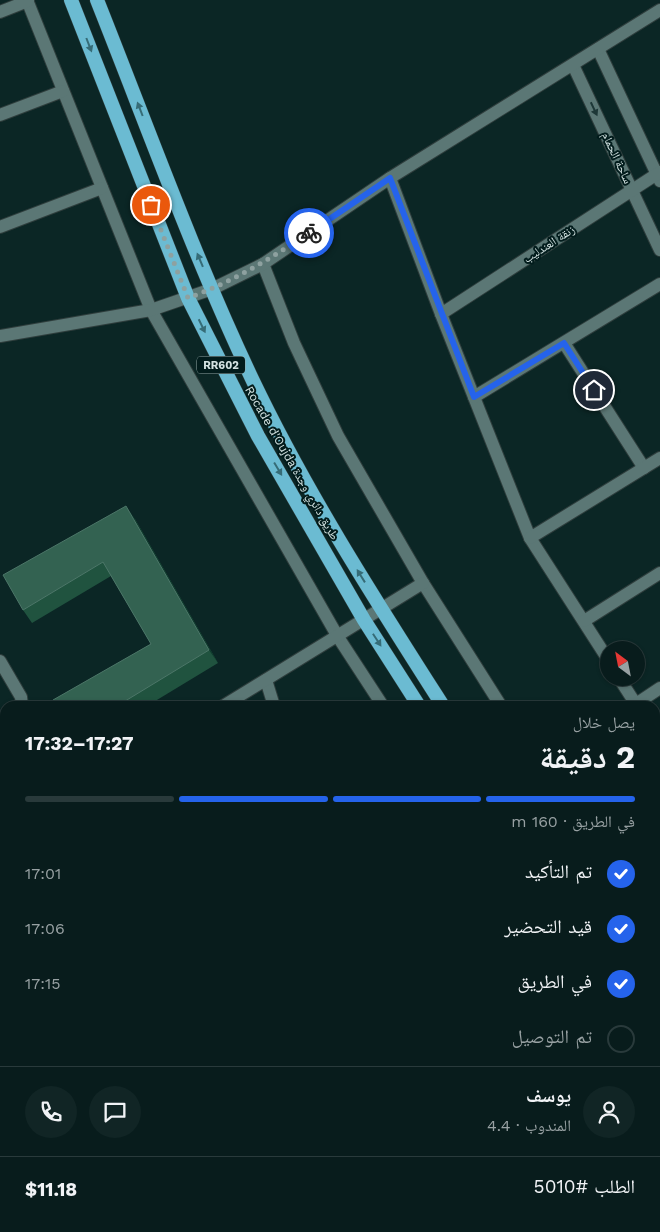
<!DOCTYPE html>
<html lang="ar">
<meta charset="utf-8">
<style>
body{margin:0;font-family:"Work Sans","Noto Naskh Arabic",sans-serif;background:#112525;color:#f1f3f6;direction:rtl;height:100vh;display:flex;flex-direction:column;font-size:19px;white-space:nowrap}
*{box-sizing:border-box;margin:0}
p{font-size:16px;color:#98a1a3}
.icon{flex:none;width:28px;height:28px;fill:none;stroke:currentColor;stroke-width:2;stroke-linecap:round;stroke-linejoin:round}
.map{position:relative;flex:1;overflow:hidden;direction:ltr}
.drawer{position:absolute;left:0px;top:701px;width:660px;height:531px;display:flex;flex-direction:column;background:#081c1c;border-radius:15px 15px 0 0;box-shadow:0 1px 4px #0004,0 0 0 1px #293a3b;direction:rtl}
.drawer>*{flex:none}
.needle{width:32px;rotate:328deg}
.buttons{position:absolute;left:600px;top:641px;display:grid;gap:10px}
.buttons a{display:grid;place-items:center;width:45px;height:45px;border-radius:50%;background:#081c1c;box-shadow:0 1px 4px #0004,0 0 0 1px #293a3b;font-size:25px}
.pin{position:absolute;display:grid;place-items:center;width:42px;height:42px;color:#fff;margin:-21px;border:2px solid #fff;border-radius:50%;box-shadow:0 1px 5px #0007}
.courier{position:absolute;display:grid;place-items:center;width:50px;height:50px;margin:-25px;border:4px solid #2563eb;border-radius:50%;background:#fff;color:#222;box-shadow:0 1px 6px #0007}
.overview em{font-style:normal;font-weight:700}
.overview div{display:flex;flex-direction:column-reverse}
.overview{display:flex;align-items:center;justify-content:space-between;height:85px;padding:0 25px}
h1{font-size:32px;font-weight:700;line-height:38px}
.bar{display:grid;grid-template-columns:repeat(4,1fr);gap:8px 5px;align-content:center;height:60px;padding:0 25px}
.bar i{height:6px;border-radius:4px;background:#293a3b}
.bar .on{background:#2563eb}
.bar p{grid-column:span 4}
.line{display:flex;align-items:center;gap:12px;padding:0 25px;border-top:1px solid #293a3b}
.line div{flex:1}
.round{display:grid;place-items:center;flex:none;width:52px;height:52px;border-radius:26px;background:#112525}
ol{padding:0 25px;list-style:none}
li{display:flex;align-items:center;gap:15px;height:55px}
li p{margin-inline-start:auto}
li .icon{padding:5px;border-radius:50%;background:#2563eb;color:#fff;stroke-width:4}
li:last-child{color:#98a1a3}
li i{width:28px;height:28px;border:2px solid #293a3b;border-radius:50%}
.map>svg:first-child{display:block}
.lines{fill:none;stroke-linecap:round;stroke-linejoin:round}
.minor-casing{stroke:#2f3e3d;stroke-width:14}
.tertiary-casing{stroke:#2f3e3d;stroke-width:14}
.secondary-casing{stroke:#2f3e3d;stroke-width:14}
.trunk-casing{stroke:#2f3e3d;stroke-width:15}
.minor{stroke:#5b7775;stroke-width:12}
.tertiary{stroke:#5b7775;stroke-width:12}
.secondary{stroke:#5b7775;stroke-width:12}
.trunk{stroke:#6bbbd2;stroke-width:14}
.wall{fill:#20533f}
.shaded-wall{fill:#0f3a2d}
.building{fill:#336251;stroke:#4c7668}
.oneway{fill:#366c77}
.oneway2{fill:#1d3737}
.done{stroke:#8ea1a0;stroke-width:5;stroke-dasharray:0 9}
.route{stroke:#2563eb;stroke-width:6}
.labels{text-anchor:middle;dominant-baseline:central;stroke-width:4;stroke-linejoin:round;paint-order:stroke}
.shield{fill:#021c1c;stroke:#95a7a7;stroke-width:1}
.shield-label{font-size:11px;font-weight:bold;fill:#d4e3e2}
.street-label{font-size:12px;fill:#d4e3e2;stroke:#021c1c}
</style>
<div class="map">
<svg width="660" height="1232" viewBox="0 0 660 1232">
<rect width="100%" height="100%" fill="#0b2625"/>
<g class="lines">
<g class="minor-casing">
<g id="minor">
<path d="M27 0 151 310 338 637 383 706"/>
<path d="M0 12 28 1"/>
<path d="M598 49 660 181"/>
<path d="M573 65 660 250"/>
<path d="M0 115 63 91"/>
<path d="M390 178 441 314 530 538 609 661"/>
<path d="M0 227 102 188"/>
<path d="M263 264 294 343 338 436 423 583 501 706"/>
<path d="M212 289 263 264 390 178 660 10"/>
<path d="M441 314 660 172"/>
<path d="M564 343 644 468"/>
<path d="M474 397 660 284"/>
<path d="M530 538 660 458"/>
<path d="M584 621 660 573"/>
<path d="M0 661 21 697 22 706"/>
<path d="M619 678 637 706"/>
<path d="M266 680 274 706"/>
<path d="M636 704 660 688"/>
<path d="M223 706 423 583"/>
<path d="M0 727 5 724"/>
<path d="M655 734 660 742"/>
<path d="M0 842 5 839"/>
<path d="M0 862 5 870"/>
<path d="M655 949 660 957"/>
<path d="M0 1082 5 1090"/>
<path d="M655 1125 660 1133"/>
<path d="M0 1225 5 1223"/>
<path d="M227 1228 230 1232"/>
<path d="M459 1228 461 1232"/>
<path d="M552 1228 555 1232"/>
</g>
</g>
<g class="tertiary-casing">
<path id="tertiary" d="M0 336 151 310 212 289"/>
</g>
<g class="secondary-casing">
<g id="secondary">
<path d="M655 1091 660 1088"/>
<path d="M655 1143 660 1140"/>
<path d="M434 1232 441 1228"/>
<path d="M506 1232 513 1228"/>
</g>
</g>
<g class="trunk-casing">
<g id="trunk">
<path d="M71 0 188 298 258 436 364 620 419 706"/>
<path d="M97 0C148 128 194 257 253 381 307 494 376 601 443 706"/>
<path d="M655 1038 660 1046"/>
<path d="M655 1074 660 1081"/>
</g>
</g>
<use href="#minor" class="minor"/>
<use href="#tertiary" class="tertiary"/>
<use href="#secondary" class="secondary"/>
<use href="#trunk" class="trunk"/>
</g>
<g class="wall">
<path d="M135 519 218 663 147 706H57L151 644 111 576 32 623 23 610Z"/>
<path d="M0 1128 5 1135V1153L0 1156Z"/>
<path d="M0 1192 5 1200 0 1203Z"/>
<path d="M97 1228H131L125 1232H100Z"/>
<path d="M237 1228H271L264 1232H240Z"/>
</g>
<path class="shaded-wall" d="M126 506 135 519 218 663 209 650Z"/>
<g class="building">
<path d="M126 506 209 650 117 706H57L53 700 151 644 103 562 23 610 3 575Z"/>
<path d="M0 931 5 938V1083L0 1076Z"/>
<path d="M0 1128 5 1136V1143L0 1146Z"/>
<path d="M97 1228H109L102 1232H100Z"/>
<path d="M167 1228H185L188 1232H162Z"/>
<path d="M238 1228H255L247 1232H241Z"/>
</g>
<defs><path id="oneway-solid" d="M-6-.8H1V-3.2L6.5 0L1 3.2V.8H-6Z" transform="scale(1.25)"/></defs>
<g class="oneway">
<use href="#oneway-solid" transform="translate(89 45) rotate(69)"/>
<use href="#oneway-solid" transform="translate(140 109) rotate(-111)"/>
<use href="#oneway-solid" transform="translate(200 260) rotate(-113)"/>
<use href="#oneway-solid" transform="translate(202 326) rotate(64)"/>
<use href="#oneway-solid" transform="translate(278 469) rotate(59)"/>
<use href="#oneway-solid" transform="translate(361 576) rotate(-122)"/>
<use href="#oneway-solid" transform="translate(377 640) rotate(57)"/>
</g>
<use class="oneway2" href="#oneway-solid" transform="translate(594 109) rotate(65)"/>
<g class="lines">
<path class="done" d="M151 205 188 298C232 282 270 259 309 233"/>
<path class="route" d="M309 233 390 178 474 397 564 343 594 390"/>
</g>
<g class="labels">
<rect class="shield" x="197" y="356.5" width="48" height="17" rx="4"/>
<g class="shield-label">
<text x="221" y="365">RR602</text>
</g>
<g class="street-label">
<text transform="translate(617 158) rotate(65)">ساحة الحمام</text>
<text transform="translate(549 244) rotate(-33)">زنقة العندليب</text>
<text transform="translate(292 463) rotate(60)">Rocade d'Oujda طريق دائري وجدة</text>
</g>
</g>
</svg>
<div class="buttons">
<a><svg class="needle" viewBox="-14 -14 28 28"><path d="M0-13l5 13h-10z" fill="#e53935"/><path d="M0 13l5-13h-10z" fill="#98a1a3"/></svg></a>
</div>
<div class="pin" style="left:151px;top:205px;background:#ea580c"><svg class="icon" aria-label="bag" viewBox="0 0 24 24"><path d="M5 8h14l-1 12H6zM9 8a3 3 0 0 1 6 0"/></svg></div>
<div class="pin" style="left:594px;top:390px;background:#1f2937"><svg class="icon" aria-label="home" viewBox="0 0 24 24"><path d="M3 11l9-7 9 7M6 9v11h12V9"/></svg></div>
<div class="courier" style="left:309px;top:233px"><svg class="icon" aria-label="bike" viewBox="0 0 24 24"><circle cx="6" cy="16" r="4"/><circle cx="18" cy="16" r="4"/><path d="M6 16l4-8h5l3 8M10 8l3 8H6M13 5h3"/></svg></div>
<section class="drawer">
<div class="overview"><div><h1>2 دقيقة</h1><p>يصل خلال</p></div><em>17:27–17:32</em></div>
<div class="bar"><i class="on"></i><i class="on"></i><i class="on"></i><i></i><p>في الطريق · 160 m</p></div>
<ol>
<li><svg class="icon" aria-label="check" viewBox="0 0 24 24"><path d="M5 12l5 5 9-10"/></svg>تم التأكيد<p>17:01</p></li>
<li><svg class="icon" aria-label="check" viewBox="0 0 24 24"><path d="M5 12l5 5 9-10"/></svg>قيد التحضير<p>17:06</p></li>
<li><svg class="icon" aria-label="check" viewBox="0 0 24 24"><path d="M5 12l5 5 9-10"/></svg>في الطريق<p>17:15</p></li>
<li><i></i>تم التوصيل</li>
</ol>
<div class="line" style="height:90px"><a class="round"><svg class="icon" aria-label="person" viewBox="0 0 24 24"><circle cx="12" cy="8" r="4"/><path d="M4 21q1-7 8-7t8 7"/></svg></a><div><b>يوسف</b><p>المندوب · 4.4</p></div><a class="round"><svg class="icon" aria-label="chat" viewBox="0 0 24 24"><path d="M4 5h16v11H9l-5 4z"/></svg></a><a class="round"><svg class="icon" aria-label="phone" viewBox="0 0 24 24"><path d="M5 4h4l2 5-3 2q2 4 5 5l2-3 5 2v4C11 20 4 13 5 4z"/></svg></a></div>
<div class="line" style="height:65px"><div>الطلب #5010</div><b>$11.18</b></div>
</section>
</div>
